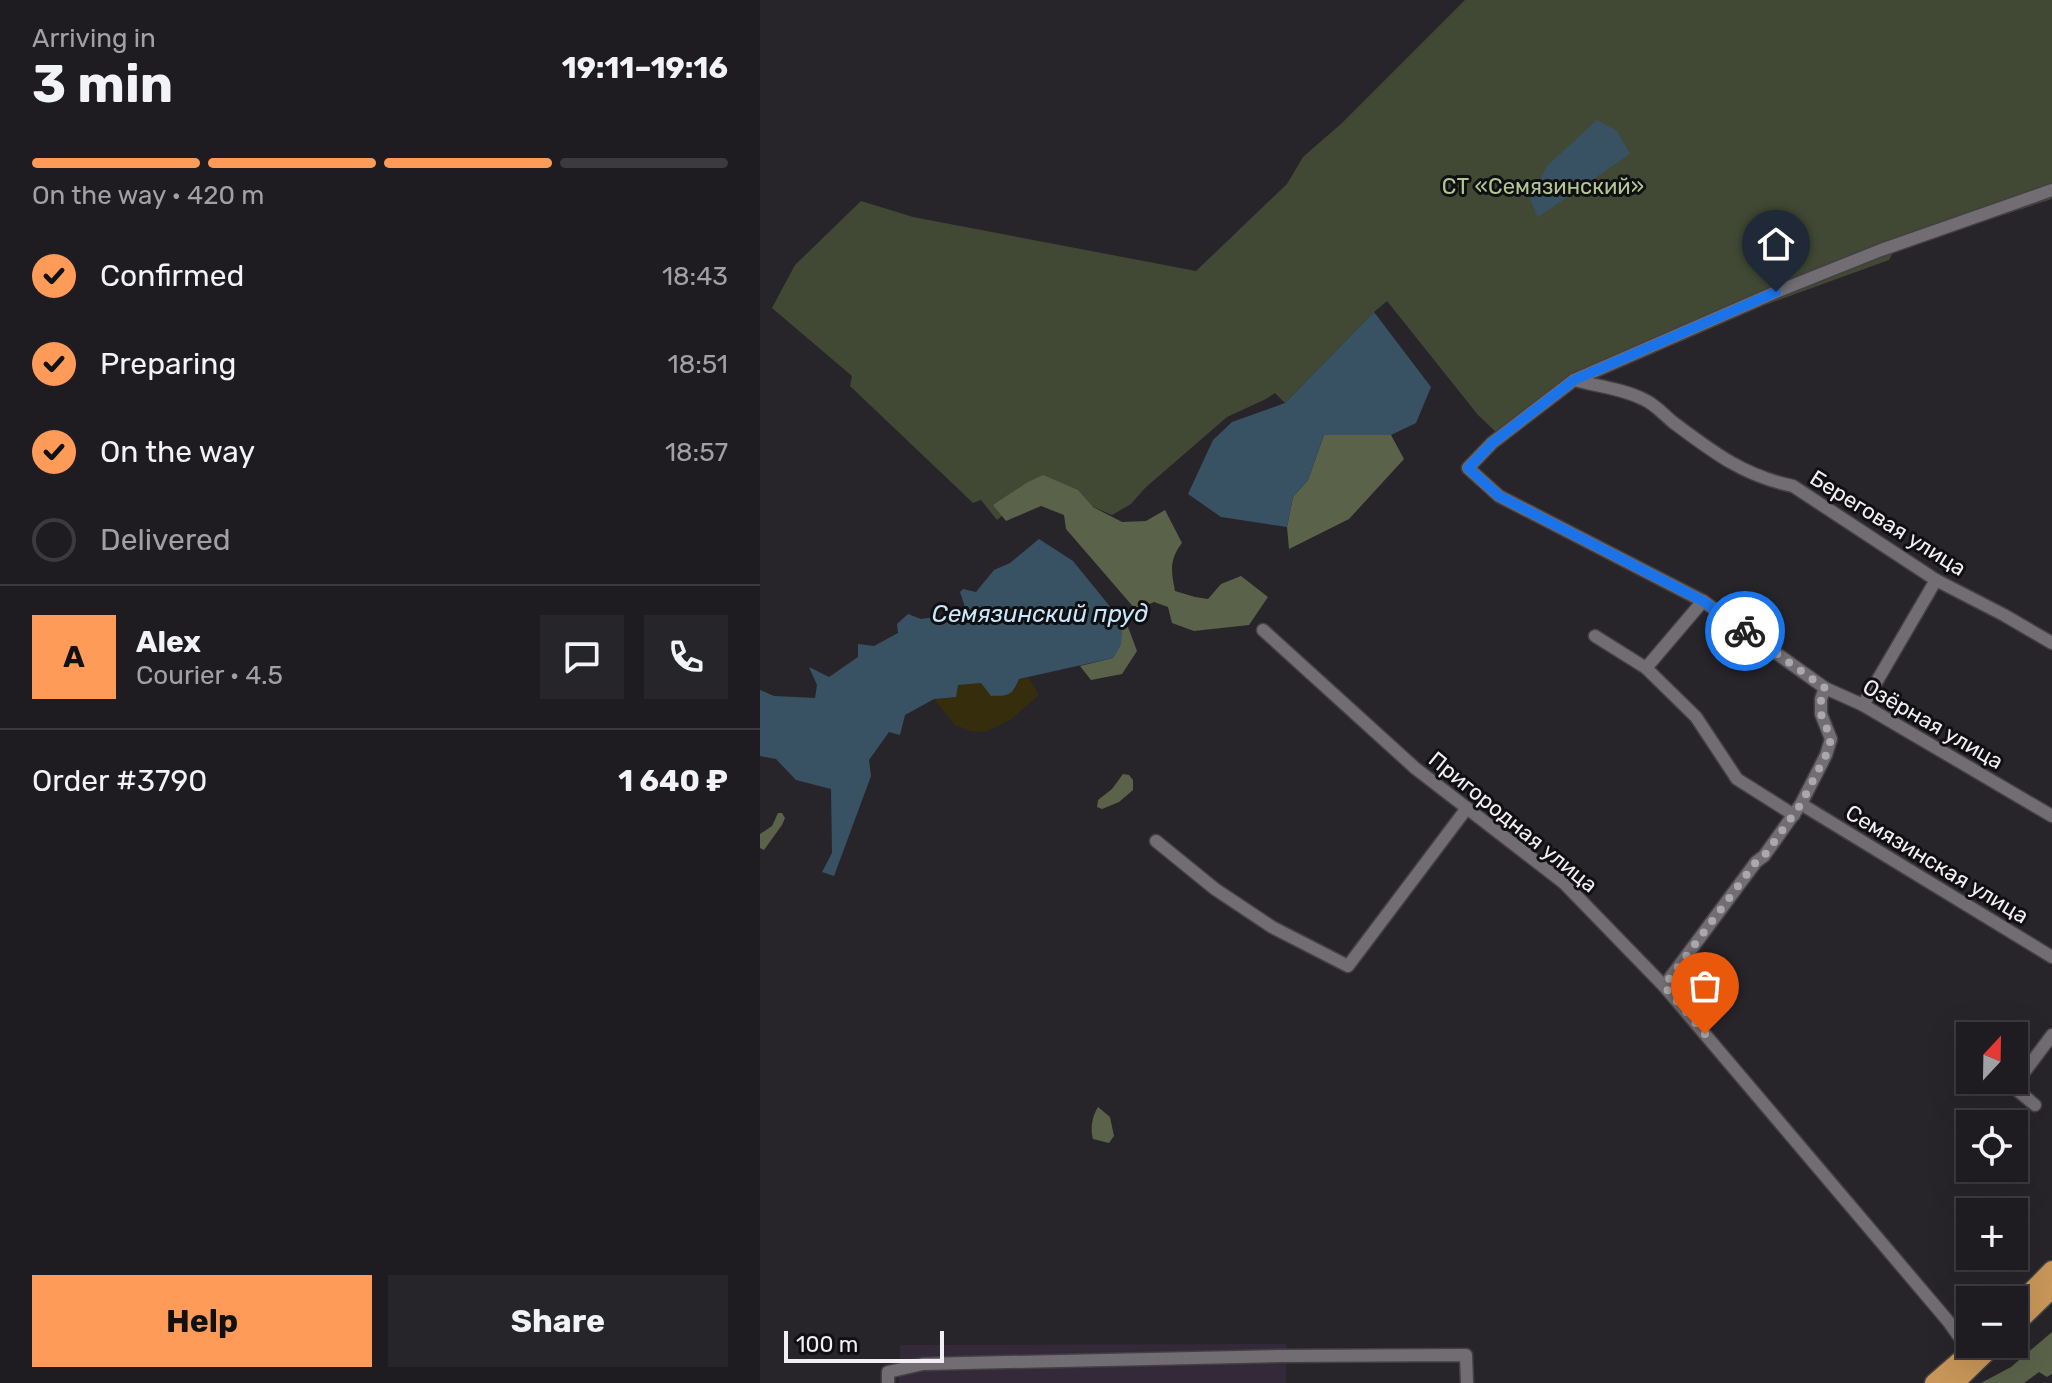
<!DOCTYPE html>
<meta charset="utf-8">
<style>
body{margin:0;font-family:Rubik,sans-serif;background:#262529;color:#f1f3f6;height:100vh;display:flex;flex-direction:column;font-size:30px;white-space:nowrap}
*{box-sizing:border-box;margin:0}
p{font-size:26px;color:#a1a1a5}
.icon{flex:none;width:44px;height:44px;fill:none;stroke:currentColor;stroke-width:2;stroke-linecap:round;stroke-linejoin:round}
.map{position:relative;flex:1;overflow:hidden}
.details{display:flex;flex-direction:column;background:#1e1c20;width:760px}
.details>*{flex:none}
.needle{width:52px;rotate:22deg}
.buttons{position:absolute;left:1196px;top:1022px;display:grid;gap:16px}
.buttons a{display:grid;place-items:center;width:72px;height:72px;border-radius:0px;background:#1e1c20;box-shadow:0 8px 32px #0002,0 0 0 2px #3c3a3e;font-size:40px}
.scale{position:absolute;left:24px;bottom:20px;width:160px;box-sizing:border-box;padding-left:8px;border:4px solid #f1eff2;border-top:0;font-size:22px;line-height:28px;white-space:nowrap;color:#f1eff2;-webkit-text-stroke:6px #100f11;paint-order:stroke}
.pin{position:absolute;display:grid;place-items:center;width:68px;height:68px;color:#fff;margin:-82px -34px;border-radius:50% 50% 50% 0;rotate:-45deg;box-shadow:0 0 8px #0007}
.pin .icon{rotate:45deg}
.courier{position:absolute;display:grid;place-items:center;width:80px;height:80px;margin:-40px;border:6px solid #1a73e8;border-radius:50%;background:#fff;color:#222;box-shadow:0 2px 10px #0007}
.headline em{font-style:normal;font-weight:700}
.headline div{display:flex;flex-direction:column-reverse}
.headline{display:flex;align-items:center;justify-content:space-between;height:136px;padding:0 32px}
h1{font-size:52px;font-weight:700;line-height:60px}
.bar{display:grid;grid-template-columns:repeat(4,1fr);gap:12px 8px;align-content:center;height:96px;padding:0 32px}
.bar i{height:10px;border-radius:6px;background:#3c3a3e}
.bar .current{background:#fe9b59}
.bar p{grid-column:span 4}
.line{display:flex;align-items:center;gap:20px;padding:0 32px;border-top:2px solid #3c3a3e}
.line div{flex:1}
.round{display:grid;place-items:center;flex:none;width:84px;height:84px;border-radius:0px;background:#262529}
ol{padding:0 32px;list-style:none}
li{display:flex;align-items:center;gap:24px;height:88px}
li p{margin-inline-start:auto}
li .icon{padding:8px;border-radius:50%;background:#fe9b59;color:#111;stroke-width:4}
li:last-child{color:#a1a1a5}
li i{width:44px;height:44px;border:4px solid #3c3a3e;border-radius:50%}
.action{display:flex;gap:16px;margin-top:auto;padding:16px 32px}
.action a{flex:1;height:92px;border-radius:0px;background:#fe9b59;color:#111;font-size:32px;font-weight:700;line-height:92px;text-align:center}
.action a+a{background:#262529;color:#f1f3f6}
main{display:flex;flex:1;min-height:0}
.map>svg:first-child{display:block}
.commercial{fill:#342938}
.green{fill:#414934}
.forest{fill:#5a6349}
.sand{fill:#362d0d}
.water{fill:#385263}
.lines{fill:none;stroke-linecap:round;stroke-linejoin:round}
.minor-casing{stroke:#424043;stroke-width:15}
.highway-casing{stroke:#424043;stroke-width:21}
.minor{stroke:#716d73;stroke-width:12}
.highway{stroke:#c79658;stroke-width:18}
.done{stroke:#aba8ac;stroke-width:8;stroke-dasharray:0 14.4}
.route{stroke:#1a73e8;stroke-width:10}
.labels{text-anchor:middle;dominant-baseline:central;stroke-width:6;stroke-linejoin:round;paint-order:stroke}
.park-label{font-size:22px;fill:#b3c693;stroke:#100f11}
.street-label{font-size:22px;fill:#f1eff2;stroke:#100f11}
.water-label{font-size:24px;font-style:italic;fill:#c9e7fd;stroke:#100f11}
</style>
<main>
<section class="details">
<div class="headline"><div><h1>3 min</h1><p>Arriving in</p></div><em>19:11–19:16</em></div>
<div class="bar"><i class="current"></i><i class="current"></i><i class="current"></i><i></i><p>On the way · 420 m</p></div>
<ol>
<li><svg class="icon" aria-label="check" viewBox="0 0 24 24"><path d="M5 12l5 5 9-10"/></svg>Confirmed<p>18:43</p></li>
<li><svg class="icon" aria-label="check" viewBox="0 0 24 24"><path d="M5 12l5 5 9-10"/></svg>Preparing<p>18:51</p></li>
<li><svg class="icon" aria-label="check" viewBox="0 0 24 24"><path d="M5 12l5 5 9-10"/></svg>On the way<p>18:57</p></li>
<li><i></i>Delivered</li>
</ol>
<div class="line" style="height:144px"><b class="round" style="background:#fe9b59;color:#111">A</b><div><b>Alex</b><p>Courier · 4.5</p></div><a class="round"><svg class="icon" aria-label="chat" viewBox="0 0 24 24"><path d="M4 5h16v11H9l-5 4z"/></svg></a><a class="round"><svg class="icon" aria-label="phone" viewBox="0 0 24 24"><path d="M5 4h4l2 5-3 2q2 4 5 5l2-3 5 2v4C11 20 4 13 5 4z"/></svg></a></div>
<div class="line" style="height:104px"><div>Order #3790</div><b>1 640 ₽</b></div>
<div class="action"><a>Help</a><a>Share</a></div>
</section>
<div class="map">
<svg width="1292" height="1383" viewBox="0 0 1292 1383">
<rect width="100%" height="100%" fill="#28252a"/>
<path class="commercial" d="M526 1344V1383H139L140 1345Z"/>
<path class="green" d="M705 0H1292V199L1134 251 1129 260 814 374 737 433 718 415 627 301 614 312 525 403 515 393 506 399 467 417 385 488 371 504 352 515 281 484 237 520 221 500 213 503 90 386 92 376 12 308 35 265 101 201 153 217 436 271 527 184 543 157 582 123Z"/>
<g class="forest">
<path d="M564 435H631L644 459 589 519 529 549 527 527 533 497 548 480Z"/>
<path d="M283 475 318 490 333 507 362 522 386 521 405 510 422 543C409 560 411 571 415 591L435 597 448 599 461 584 481 576 508 597 489 625 434 631 412 623 408 607 394 602 376 610 306 529 304 515 281 506 246 521 233 505 268 482Z"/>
<path d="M358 622 368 627 377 651 362 674 331 680 320 666 353 658C361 645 364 637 358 622Z"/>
<path d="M363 774 369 775 373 780V790L359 802 342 809 337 807 338 800 352 789Z"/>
<path d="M18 813H22L25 818 22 825 4 850 0 848V834L12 826Z"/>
<path d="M338 1107 350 1117 354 1136 349 1143 333 1139C330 1128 332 1117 338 1107Z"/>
<path d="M1292 1332V1374L1287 1377 1279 1372 1264 1383H1221L1251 1367Z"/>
</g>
<path class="sand" d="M269 678 279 695 250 720 225 732 211 731 195 725 174 699 195 697 198 685 221 683 254 691 259 679Z"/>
<g class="water">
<path d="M837 120 857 131 870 154 778 217 770 199 787 166Z"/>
<path d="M614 312 671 387 656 423 631 435H564L548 480 533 497 527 527 461 517 428 494 453 440 472 422 525 403Z"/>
<path d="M279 539 313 561 352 609 362 632 361 645 353 658 259 679C252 696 249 696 231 696L221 683 198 685 196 697 174 699 145 715 140 735 129 732 109 760 111 776 74 876 62 872 72 853 71 789 36 780 16 759 0 756V690L14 696 55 698 57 685 49 667 69 677 98 657V644L114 646 138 633 137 624 148 614 161 619 196 614 206 610 200 592 203 589 216 592 234 570 250 563Z"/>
</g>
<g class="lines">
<g class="minor-casing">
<g id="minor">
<path d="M1292 190 1121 250 1016 292 814 380 732 443 708 468 739 496 943 601 1065 688 1103 705 1292 816"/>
<path d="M814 380C837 386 864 389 885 400 896 405 905 416 914 423 954 453 984 476 1033 486L1176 580 1244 615 1292 643"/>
<path d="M503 630 655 768 804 883 904 986 1188 1321 1210 1352"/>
<path d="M835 636 886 668 936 717 977 779 1034 815"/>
<path d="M886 668 943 601"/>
<path d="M1103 705 1176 580"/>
<path d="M1041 804 1292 957"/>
<path d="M396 841 455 889 512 927 588 966 707 808"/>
<path d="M904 986 996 862 1004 856 1041 804 1066 755 1071 739 1061 714V699L1065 688"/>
<path d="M1275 1105 1257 1090 1256 1083 1292 1035"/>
<path d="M128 1383V1372L163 1364 520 1356 706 1355 707 1383"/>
</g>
</g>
<g class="highway-casing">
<g id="highway">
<path d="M1254 1309 1292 1270"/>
<path d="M1254 1326 1292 1289"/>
<path d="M1174 1383 1219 1344"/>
<path d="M1195 1383 1235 1344"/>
</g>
</g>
<use href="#minor" class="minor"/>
<use href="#highway" class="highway"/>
</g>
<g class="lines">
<path class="done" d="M945 1034 904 986 996 862 1004 856 1041 804 1066 755 1071 739 1061 714V699L1065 688 985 631"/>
<path class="route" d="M985 631 943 601 739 496 708 468 732 443 814 380 1016 292"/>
</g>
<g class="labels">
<g class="park-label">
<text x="783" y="186">СТ «Семязинский»</text>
</g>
<g class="street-label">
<text transform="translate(1128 523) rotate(32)">Береговая улица</text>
<text transform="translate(1173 724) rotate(30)">Озёрная улица</text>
<text transform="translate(753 822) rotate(39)">Пригородная улица</text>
<text transform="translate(1177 864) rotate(31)">Семязинская улица</text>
</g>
<g class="water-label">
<text x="280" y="614">Семязинский пруд</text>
</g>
</g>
</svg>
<div class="buttons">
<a><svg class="needle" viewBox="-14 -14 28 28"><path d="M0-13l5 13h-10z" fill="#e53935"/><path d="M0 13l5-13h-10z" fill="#a1a1a5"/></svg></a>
<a><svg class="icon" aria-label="locate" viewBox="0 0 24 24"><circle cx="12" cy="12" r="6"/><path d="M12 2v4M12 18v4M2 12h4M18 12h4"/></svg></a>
<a>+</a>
<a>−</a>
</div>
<div class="scale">100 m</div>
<div class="pin" style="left:945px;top:1034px;background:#ea580c"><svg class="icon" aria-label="bag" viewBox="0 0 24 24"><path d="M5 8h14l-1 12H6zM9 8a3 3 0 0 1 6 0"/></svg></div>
<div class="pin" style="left:1016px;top:292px;background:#1f2937"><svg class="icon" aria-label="home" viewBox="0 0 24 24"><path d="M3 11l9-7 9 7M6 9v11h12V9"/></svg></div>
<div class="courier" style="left:985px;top:631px"><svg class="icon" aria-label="bike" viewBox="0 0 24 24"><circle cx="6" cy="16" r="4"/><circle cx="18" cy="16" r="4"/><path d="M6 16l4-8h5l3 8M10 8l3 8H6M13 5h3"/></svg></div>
</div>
</main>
